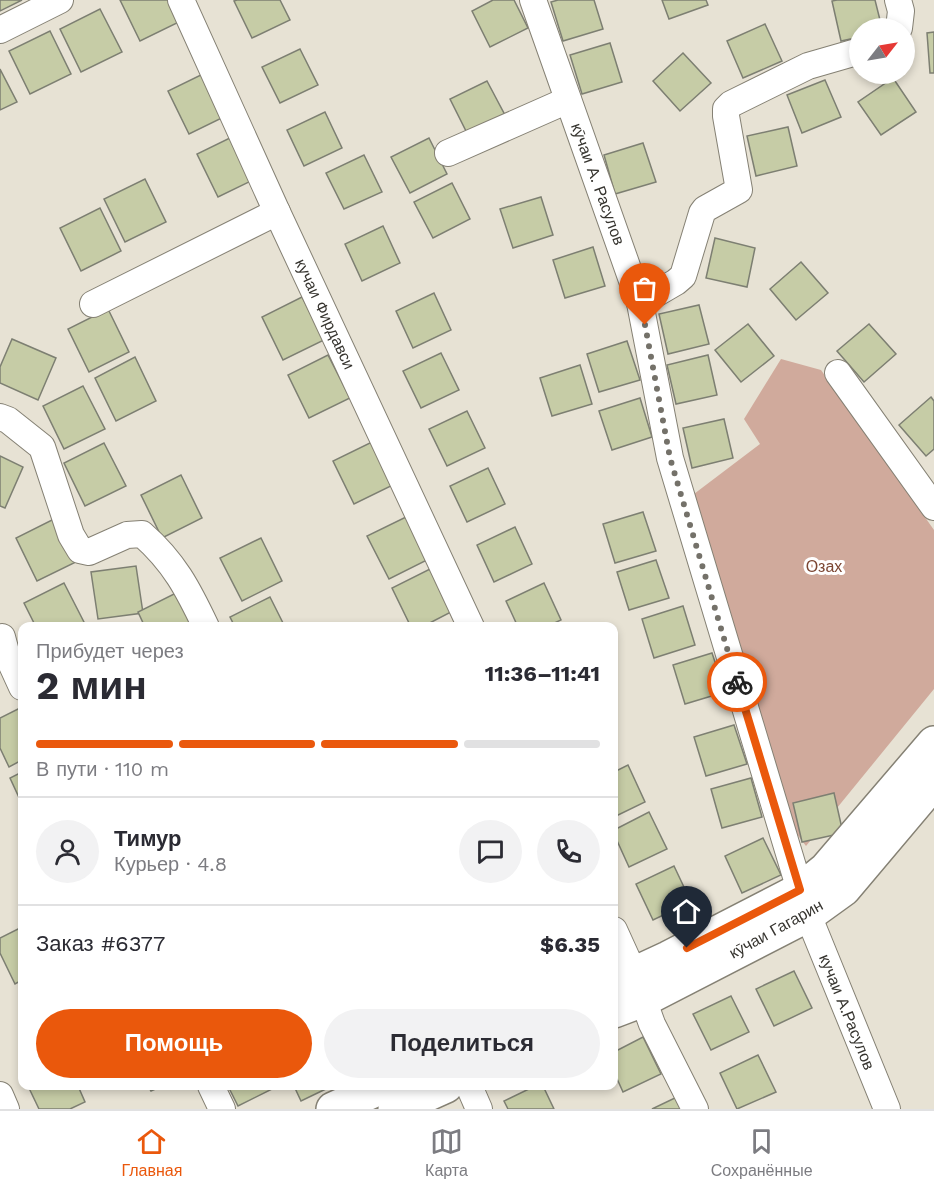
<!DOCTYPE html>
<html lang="ru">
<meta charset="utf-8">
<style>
body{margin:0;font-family:"Work Sans",sans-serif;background:#f2f2f3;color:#2b2b33;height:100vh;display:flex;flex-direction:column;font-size:22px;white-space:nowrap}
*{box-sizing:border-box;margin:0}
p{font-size:20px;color:#7c7c81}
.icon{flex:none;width:33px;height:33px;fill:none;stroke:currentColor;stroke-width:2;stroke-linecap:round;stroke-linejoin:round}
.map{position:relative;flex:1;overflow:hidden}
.sheet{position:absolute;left:18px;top:622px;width:600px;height:468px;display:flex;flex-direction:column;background:#fff;border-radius:12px;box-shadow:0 3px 9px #0003}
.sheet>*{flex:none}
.needle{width:39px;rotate:59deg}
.fabs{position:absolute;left:849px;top:18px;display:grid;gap:12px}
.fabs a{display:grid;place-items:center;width:66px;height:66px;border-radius:50%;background:#fff;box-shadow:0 3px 9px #0003;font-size:30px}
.pin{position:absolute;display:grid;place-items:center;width:51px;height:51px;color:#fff;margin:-62px -26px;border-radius:50% 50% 50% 0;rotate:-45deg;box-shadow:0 0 6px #0007}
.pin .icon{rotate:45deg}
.courier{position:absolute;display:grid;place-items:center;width:60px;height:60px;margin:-30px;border:4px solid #ea580c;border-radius:50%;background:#fff;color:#222;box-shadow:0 2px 8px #0007}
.overview em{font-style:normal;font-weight:700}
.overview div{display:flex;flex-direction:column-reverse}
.overview{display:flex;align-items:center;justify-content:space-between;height:102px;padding:0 18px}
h1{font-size:39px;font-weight:700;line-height:45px}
.bar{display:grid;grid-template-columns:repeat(4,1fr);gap:9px 6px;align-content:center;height:72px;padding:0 18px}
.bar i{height:8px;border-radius:4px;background:#e1e1e2}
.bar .selected{background:#ea580c}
.bar p{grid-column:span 4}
.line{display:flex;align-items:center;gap:15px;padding:0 18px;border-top:2px solid #e1e1e2}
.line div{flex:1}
.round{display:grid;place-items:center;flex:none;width:63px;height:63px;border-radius:32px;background:#f2f2f3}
.cta{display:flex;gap:12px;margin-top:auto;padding:12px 18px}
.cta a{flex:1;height:69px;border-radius:36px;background:#ea580c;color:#fff;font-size:24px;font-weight:700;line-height:69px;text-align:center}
.cta a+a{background:#f2f2f3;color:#2b2b33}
.tab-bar{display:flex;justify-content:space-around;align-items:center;height:84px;border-top:2px solid #e1e1e2;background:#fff;font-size:16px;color:#7c7c81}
.tab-bar a{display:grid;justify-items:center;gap:3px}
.tab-bar .selected{color:#ea580c}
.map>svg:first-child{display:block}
.green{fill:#d0aa9c}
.building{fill:#c6cca6;stroke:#7d7f72;stroke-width:1.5}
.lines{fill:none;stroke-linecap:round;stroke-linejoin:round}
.minor-casing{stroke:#858174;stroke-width:28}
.highway-casing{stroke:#858174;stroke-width:36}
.minor{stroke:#fff;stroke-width:26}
.highway{stroke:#fff;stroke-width:33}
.done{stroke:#747169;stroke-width:6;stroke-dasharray:0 10.8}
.route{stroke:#ea580c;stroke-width:8}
.labels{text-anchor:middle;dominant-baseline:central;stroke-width:6;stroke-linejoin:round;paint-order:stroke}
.street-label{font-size:16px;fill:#36342f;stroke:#fff}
.park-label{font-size:16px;fill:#7c4632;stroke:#fff}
</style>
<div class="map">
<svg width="934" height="1109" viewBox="0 0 934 1109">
<rect width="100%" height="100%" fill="#e7e2d4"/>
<path class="green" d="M781 359 821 370 934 530V689L806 846 782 815 690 497 760 444 744 419Z"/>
<g class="building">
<path d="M0 0H22L0 11Z"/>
<path d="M120 0H170L181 21 140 41Z"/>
<path d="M237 0H280L290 20 252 38 234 1Z"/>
<path d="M493 0H514L528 28 490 47 472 11Z"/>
<path d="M558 0H594L603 29 563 41 551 2Z"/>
<path d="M662 0H706L708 5 669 19Z"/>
<path d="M837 0H875L882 28H860V37L841 41 832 1Z"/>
<path d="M100 9 122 52 81 72 60 29Z"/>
<path d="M765 24 782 61 743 78 727 41Z"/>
<path d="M50 31 71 74 30 94 9 51Z"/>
<path d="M934 32V73H930L927 33Z"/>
<path d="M610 43 622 82 582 94 570 55Z"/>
<path d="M300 49 318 85 280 103 262 67Z"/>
<path d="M683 53 711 83 680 111 653 81Z"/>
<path d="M0 69 17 102 0 110Z"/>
<path d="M209 71 230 114 189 134 168 91Z"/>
<path d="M893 78 916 112 881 135 858 102Z"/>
<path d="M825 80 841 117 802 133 787 95Z"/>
<path d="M487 81 506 117 468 135 450 99Z"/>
<path d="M325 112 342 148 304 166 287 130Z"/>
<path d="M788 127 797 166 756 176 747 136Z"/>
<path d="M238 134 259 177 218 197 197 154Z"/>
<path d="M429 138 447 174 410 193 391 157Z"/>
<path d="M643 143 656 182 615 194 604 155Z"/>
<path d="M364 155 382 192 344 209 326 173Z"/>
<path d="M145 179 166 222 125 242 104 199Z"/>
<path d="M452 183 470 219 433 238 414 202Z"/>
<path d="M541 197 553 235 513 248 500 209Z"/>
<path d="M100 208 121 251 81 271 60 228Z"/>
<path d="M383 226 400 263 362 281 345 244Z"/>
<path d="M715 238 755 248 747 287 706 278Z"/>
<path d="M593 247 605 286 565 298 553 260Z"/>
<path d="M801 262 828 293 796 320 770 289Z"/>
<path d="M434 293 451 330 413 348 396 311Z"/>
<path d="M302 297 324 340 283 360 262 317Z"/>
<path d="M699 305 709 344 668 354 659 314Z"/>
<path d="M108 309 129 352 89 372 68 329Z"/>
<path d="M748 324 774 356 741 382 715 350Z"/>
<path d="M869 324 896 354 864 382 837 351Z"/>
<path d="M12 339 56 358 38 400 0 383V367Z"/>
<path d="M627 341 640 380 599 392 587 354Z"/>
<path d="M441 353 459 390 421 408 403 371Z"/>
<path d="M328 355 350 398 309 418 288 375Z"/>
<path d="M708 355 717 395 676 404 667 365Z"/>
<path d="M135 357 156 401 116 421 95 378Z"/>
<path d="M580 365 592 404 552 416 540 378Z"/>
<path d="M83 386 105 429 64 449 43 406Z"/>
<path d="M931 397 934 401V449L926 456 899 425Z"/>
<path d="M640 398 652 437 612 450 599 411Z"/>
<path d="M467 411 485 448 447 466 429 429Z"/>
<path d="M724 419 733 458 692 468 683 428Z"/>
<path d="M374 441 395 484 354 504 333 461Z"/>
<path d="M104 443 126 486 85 506 64 463Z"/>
<path d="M0 456 23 467 5 508 0 506Z"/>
<path d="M488 468 505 504 467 522 450 486Z"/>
<path d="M181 475 202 518 162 538 141 495Z"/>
<path d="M643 512 656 551 615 563 603 524Z"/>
<path d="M408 516 429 559 389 579 367 536Z"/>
<path d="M56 518 78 561 37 581 16 538Z"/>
<path d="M515 527 532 564 494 582 477 545Z"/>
<path d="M261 538 282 581 242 601 220 558Z"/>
<path d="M656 560 669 598 629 610 617 572Z"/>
<path d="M136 566 143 613 98 619 91 572Z"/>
<path d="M432 568 453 611 422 627H411L392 588Z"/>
<path d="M64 583 86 626 36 627 24 603Z"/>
<path d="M544 583 561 620 546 627H518L506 601Z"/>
<path d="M178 592 196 627H145L138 612Z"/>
<path d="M270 597 285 627H235L230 617Z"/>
<path d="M683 606 695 645 654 658 642 619Z"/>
<path d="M712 653 725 692 685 704 673 665Z"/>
<path d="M22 707V760L9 767 0 748V718Z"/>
<path d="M734 725 747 764 706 776 694 737Z"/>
<path d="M628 765 645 802 614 817V772Z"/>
<path d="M22 772V804L10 778Z"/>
<path d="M751 778 762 817 722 828 711 789Z"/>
<path d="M834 793 843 833 802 842 793 803Z"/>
<path d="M649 812 667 849 629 867 614 834V830Z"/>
<path d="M763 838 781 875 742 893 725 856Z"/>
<path d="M674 866 691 902 653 920 636 884Z"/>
<path d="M22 927V980L15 984 0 953V938Z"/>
<path d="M794 971 812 1008 774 1026 756 989Z"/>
<path d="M731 996 749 1032 711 1050 693 1014Z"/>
<path d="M643 1037 661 1074 623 1092 614 1072V1052Z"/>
<path d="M758 1055 776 1092 737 1109 720 1073Z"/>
<path d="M28 1086H78L85 1102 70 1109H39Z"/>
<path d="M148 1086H162L151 1091Z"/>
<path d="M228 1086H278L238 1106Z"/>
<path d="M294 1086H332L301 1101Z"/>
<path d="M535 1086H543L554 1109H508L504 1101Z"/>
<path d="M679 1096 685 1109H652Z"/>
</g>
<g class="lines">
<g class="minor-casing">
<g id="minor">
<path d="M181 0 277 212 471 627"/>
<path d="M533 0 640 303 670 458 800 890"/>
<path d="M898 0 901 11 899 28"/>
<path d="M0 30 60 0"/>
<path d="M448 153 568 100"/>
<path d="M640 303 676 282 683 276 702 213 705 209 739 190 726 116V109L731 104 808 66 860 51"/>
<path d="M93 304 277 212"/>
<path d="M838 373 934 507"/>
<path d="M0 417 8 420 42 447 71 535 80 550 89 552 127 535 142 534C174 562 188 589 206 627"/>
<path d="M2 637 6 652 22 687"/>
<path d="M808 915 887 1109"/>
<path d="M614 930 634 974 652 1024 695 1109"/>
<path d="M211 1086 222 1109"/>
<path d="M469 1086 479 1109"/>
<path d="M0 1095 6 1109"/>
</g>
</g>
<g class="highway-casing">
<g id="highway">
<path d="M614 983 668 958 800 890 826 869 934 743"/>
<path d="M614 1011 643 1000 808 915 844 889 934 782"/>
<path d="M333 1109 384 1086"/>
<path d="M395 1109 446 1086"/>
</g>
</g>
<use href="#minor" class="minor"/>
<use href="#highway" class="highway"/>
</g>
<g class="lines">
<path class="done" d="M645 325 670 458 737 682"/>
<path class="route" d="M687 948 800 890 737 682"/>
</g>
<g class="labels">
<g class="street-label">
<text transform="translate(598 184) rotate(70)">кӯчаи А. Расулов</text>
<text transform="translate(325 314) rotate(65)">кучаи Фирдавси</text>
<text transform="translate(776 929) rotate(-29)">кӯчаи Гагарин</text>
<text transform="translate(847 1012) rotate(68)">кучаи А.Расулов</text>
</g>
<g class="park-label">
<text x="824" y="566">Озах</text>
</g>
</g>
</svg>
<div class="fabs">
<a><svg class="needle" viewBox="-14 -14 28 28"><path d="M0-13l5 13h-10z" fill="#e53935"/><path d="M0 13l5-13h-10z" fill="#7c7c81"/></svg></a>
</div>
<div class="pin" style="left:645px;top:325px;background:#ea580c"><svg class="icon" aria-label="bag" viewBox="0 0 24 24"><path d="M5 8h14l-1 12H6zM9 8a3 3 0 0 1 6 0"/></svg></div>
<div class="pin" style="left:687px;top:948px;background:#1f2937"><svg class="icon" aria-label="home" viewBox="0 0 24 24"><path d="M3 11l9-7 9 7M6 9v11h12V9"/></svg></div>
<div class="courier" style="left:737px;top:682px"><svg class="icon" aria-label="bike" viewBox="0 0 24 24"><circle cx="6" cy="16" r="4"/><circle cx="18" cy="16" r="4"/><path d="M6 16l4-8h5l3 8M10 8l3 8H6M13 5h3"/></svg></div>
<section class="sheet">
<div class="overview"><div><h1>2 мин</h1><p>Прибудет через</p></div><em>11:36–11:41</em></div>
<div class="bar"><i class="selected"></i><i class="selected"></i><i class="selected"></i><i></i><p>В пути · 110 m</p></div>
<div class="line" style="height:108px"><a class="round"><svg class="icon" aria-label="person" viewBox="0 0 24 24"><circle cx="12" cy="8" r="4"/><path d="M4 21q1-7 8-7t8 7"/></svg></a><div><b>Тимур</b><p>Курьер · 4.8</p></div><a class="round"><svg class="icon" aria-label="chat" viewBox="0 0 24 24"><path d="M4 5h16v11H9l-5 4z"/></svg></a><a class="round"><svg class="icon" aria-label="phone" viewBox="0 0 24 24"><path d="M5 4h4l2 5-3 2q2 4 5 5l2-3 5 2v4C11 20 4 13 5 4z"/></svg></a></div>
<div class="line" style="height:78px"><div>Заказ #6377</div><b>$6.35</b></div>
<div class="cta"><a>Помощь</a><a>Поделиться</a></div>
</section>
</div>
<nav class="tab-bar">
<a class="selected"><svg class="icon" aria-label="home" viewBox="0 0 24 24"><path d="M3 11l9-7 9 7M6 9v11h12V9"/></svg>Главная</a>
<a><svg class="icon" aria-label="map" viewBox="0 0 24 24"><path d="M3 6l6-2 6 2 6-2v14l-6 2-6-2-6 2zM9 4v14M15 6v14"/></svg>Карта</a>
<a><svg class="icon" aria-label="saved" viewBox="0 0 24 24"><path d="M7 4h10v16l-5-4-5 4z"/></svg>Сохранённые</a>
</nav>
